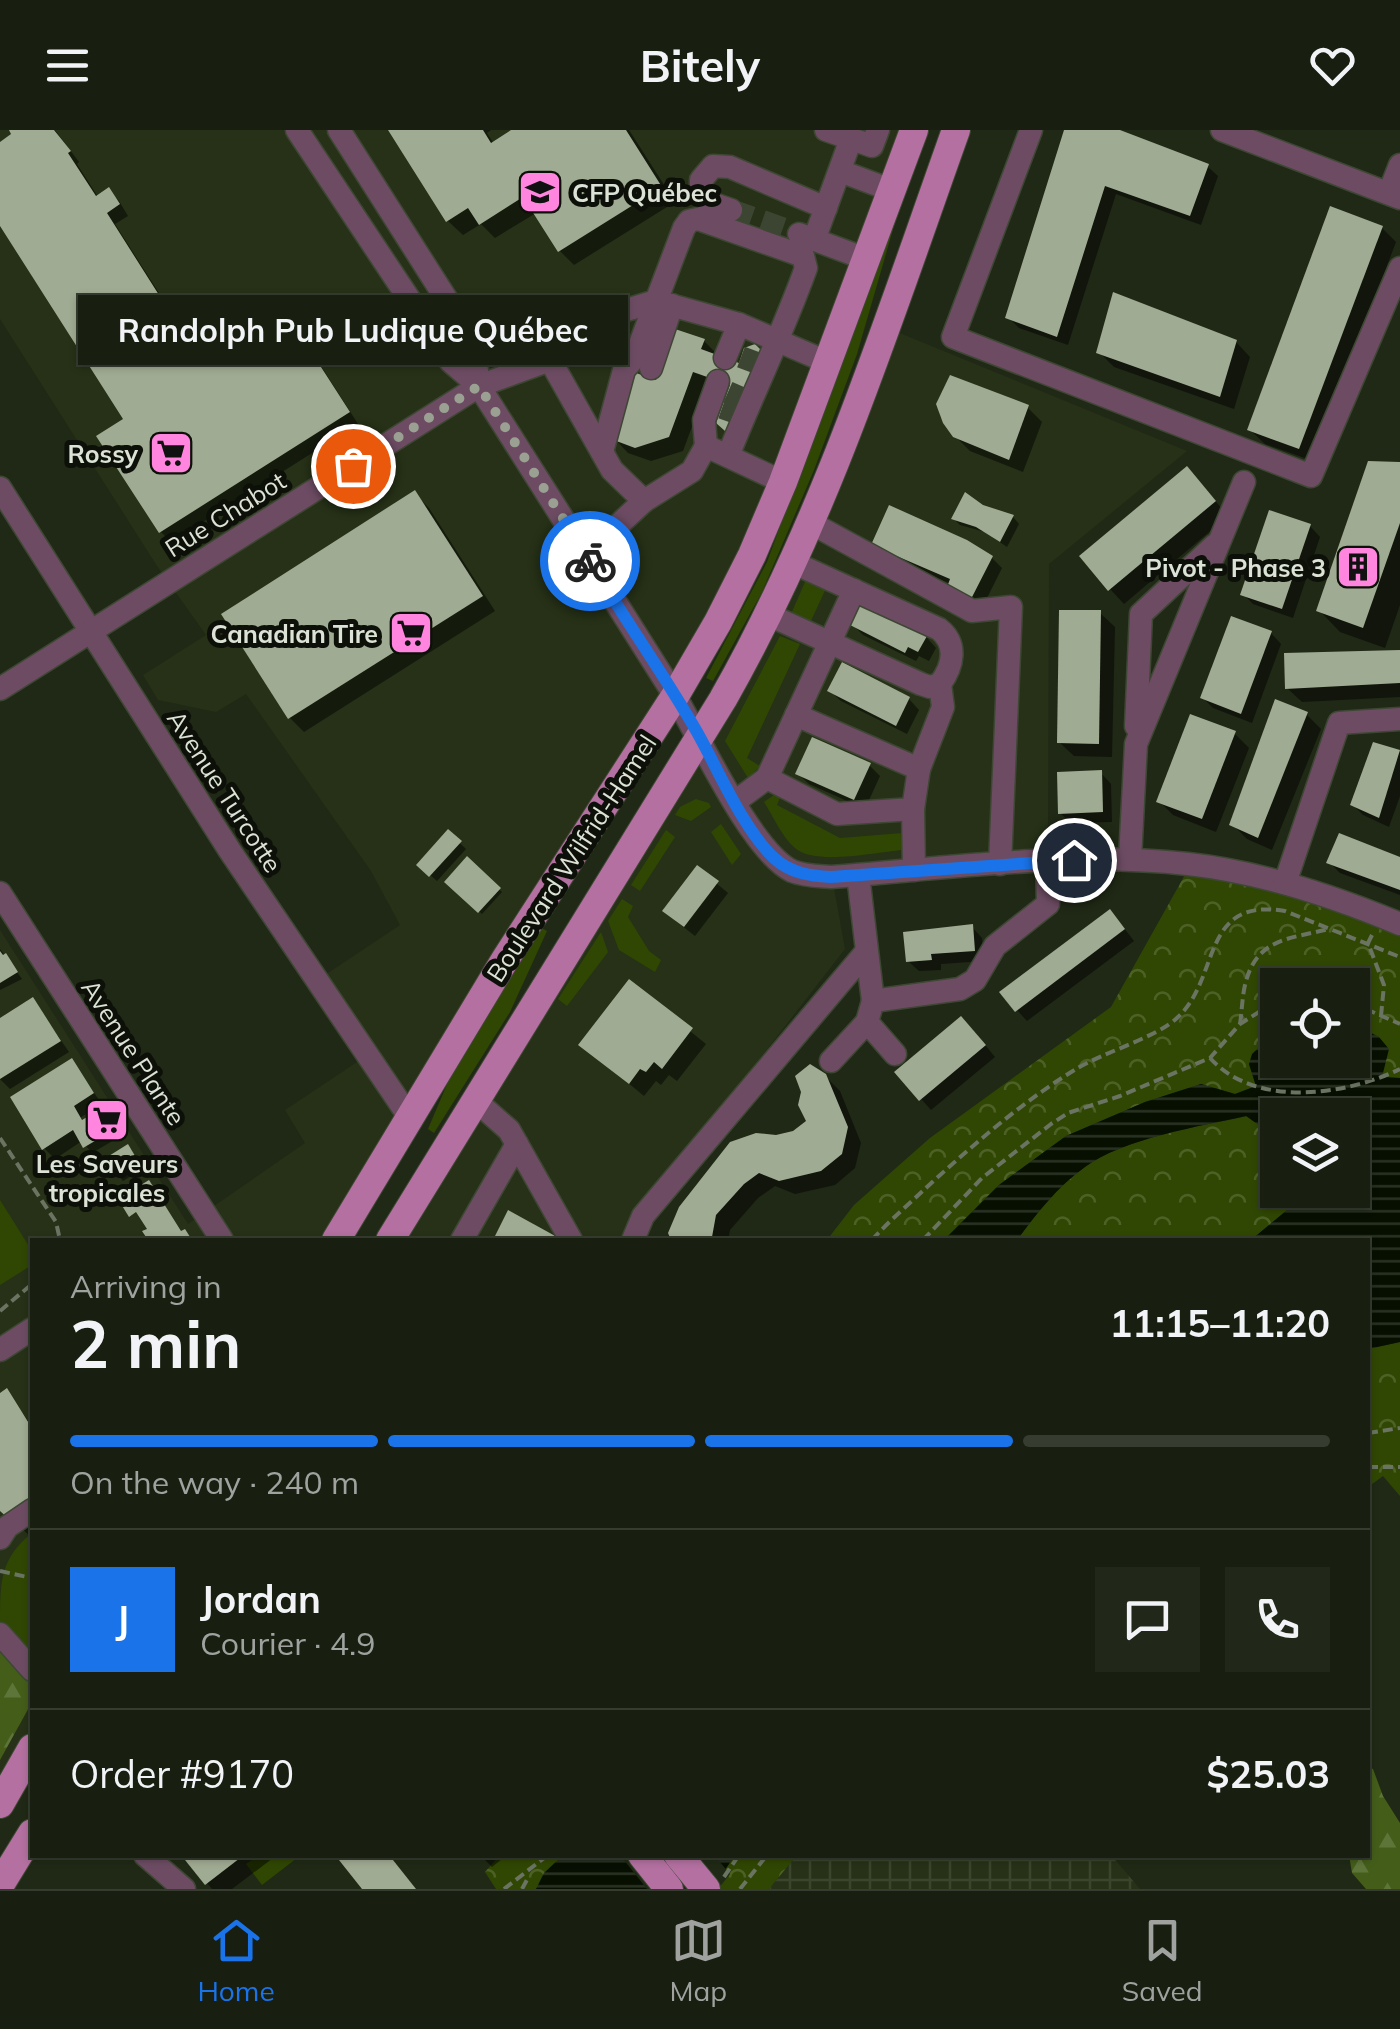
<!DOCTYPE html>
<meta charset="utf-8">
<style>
body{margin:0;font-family:Mulish,sans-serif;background:#212719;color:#f1f3f6;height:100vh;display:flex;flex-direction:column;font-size:38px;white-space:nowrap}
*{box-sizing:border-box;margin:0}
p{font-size:32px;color:#9fa29f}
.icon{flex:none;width:55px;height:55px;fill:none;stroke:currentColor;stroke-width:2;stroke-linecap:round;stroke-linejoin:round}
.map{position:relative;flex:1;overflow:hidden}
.sheet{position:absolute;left:30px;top:1108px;width:1340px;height:620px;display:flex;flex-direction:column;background:#181f10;border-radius:0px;box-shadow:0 2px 8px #0004,0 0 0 2px #363d30}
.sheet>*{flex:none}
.controls{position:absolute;left:1260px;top:838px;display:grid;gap:20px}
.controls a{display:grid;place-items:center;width:110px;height:110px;border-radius:0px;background:#181f10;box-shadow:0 2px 8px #0004,0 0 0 2px #363d30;font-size:50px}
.pin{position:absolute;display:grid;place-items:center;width:85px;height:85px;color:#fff;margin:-42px;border:5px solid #fff;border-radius:50%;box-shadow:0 2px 10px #0007}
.courier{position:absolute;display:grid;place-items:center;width:100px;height:100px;margin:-50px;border:8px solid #1a73e8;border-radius:50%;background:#fff;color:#222;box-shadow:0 2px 12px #0007}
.bubble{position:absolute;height:70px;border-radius:0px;background:#181f10;box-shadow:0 2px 8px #0004,0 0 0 2px #363d30;font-size:32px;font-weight:700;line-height:70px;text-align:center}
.overview em{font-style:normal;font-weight:700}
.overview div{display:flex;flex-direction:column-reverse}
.overview{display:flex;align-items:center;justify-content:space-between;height:170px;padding:0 40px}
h1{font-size:65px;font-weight:700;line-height:75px}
.bar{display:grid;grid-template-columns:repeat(4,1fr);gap:15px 10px;align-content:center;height:120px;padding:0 40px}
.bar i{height:12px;border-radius:8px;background:#363d30}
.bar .active{background:#1a73e8}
.bar p{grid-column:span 4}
.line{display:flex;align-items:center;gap:25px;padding:0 40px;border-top:2px solid #363d30}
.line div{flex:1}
.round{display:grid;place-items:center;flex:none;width:105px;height:105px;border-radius:0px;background:#212719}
header{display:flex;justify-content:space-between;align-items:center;height:130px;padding:0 40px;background:#181f10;font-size:45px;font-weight:700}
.menu{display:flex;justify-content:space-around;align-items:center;height:140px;border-top:2px solid #363d30;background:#181f10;font-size:28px;color:#9fa29f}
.menu a{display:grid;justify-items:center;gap:5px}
.menu .active{color:#1a73e8}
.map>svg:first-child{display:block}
.built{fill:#263117}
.industrial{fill:url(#industrial-grid)}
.green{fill:#304703}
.forest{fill:url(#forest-firs)}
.park{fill:url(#park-crowns)}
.water{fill:url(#water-rules)}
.pier{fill:#202915}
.shadow{fill:#0007}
.building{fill:#a0ab93}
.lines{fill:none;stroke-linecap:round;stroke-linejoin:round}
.minor-tunnel{stroke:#3c4532;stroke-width:22;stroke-dasharray:22 11;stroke-linecap:butt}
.minor-casing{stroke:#3e4734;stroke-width:25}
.major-casing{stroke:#3e4734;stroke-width:30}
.path{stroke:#6b7362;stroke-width:4;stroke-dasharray:10 5;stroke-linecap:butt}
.minor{stroke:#6d4c63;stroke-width:22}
.major{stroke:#b370a0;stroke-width:28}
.done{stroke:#9aa192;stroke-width:10;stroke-dasharray:0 18}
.route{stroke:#1a73e8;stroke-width:12}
.labels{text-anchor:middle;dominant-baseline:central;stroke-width:10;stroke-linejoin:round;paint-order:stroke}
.poi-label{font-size:25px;font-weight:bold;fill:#dce2d5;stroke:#0c1008;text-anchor:end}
.street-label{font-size:25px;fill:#dce2d5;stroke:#0c1008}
</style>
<header><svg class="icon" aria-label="menu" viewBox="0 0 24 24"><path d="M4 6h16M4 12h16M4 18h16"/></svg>Bitely<svg class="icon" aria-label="heart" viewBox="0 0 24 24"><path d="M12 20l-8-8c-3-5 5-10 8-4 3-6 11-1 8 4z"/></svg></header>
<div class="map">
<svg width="1400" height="1759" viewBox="0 0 1400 1759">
<defs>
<pattern id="industrial-grid" width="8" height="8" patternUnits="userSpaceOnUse" patternTransform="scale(2.5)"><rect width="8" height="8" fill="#263117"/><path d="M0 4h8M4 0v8" fill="none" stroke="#3b452d"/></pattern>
<pattern id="forest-firs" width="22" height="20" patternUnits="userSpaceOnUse" patternTransform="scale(2.5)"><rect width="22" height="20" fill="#445e1a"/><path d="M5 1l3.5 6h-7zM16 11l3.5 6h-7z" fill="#5e753a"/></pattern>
<pattern id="park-crowns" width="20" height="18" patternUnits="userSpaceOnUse" patternTransform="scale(2.5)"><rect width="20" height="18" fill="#304703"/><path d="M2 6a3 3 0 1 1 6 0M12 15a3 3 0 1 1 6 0" fill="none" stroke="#4d6127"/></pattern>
<pattern id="water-rules" width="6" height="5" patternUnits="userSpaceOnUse" patternTransform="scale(2.5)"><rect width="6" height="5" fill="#060f00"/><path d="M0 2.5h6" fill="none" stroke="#2a3224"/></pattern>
</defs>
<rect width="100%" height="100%" fill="#202915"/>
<g class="built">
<path d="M0 0H914L752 425 336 1110H32V1618L0 1674V800L188 1094 305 1013 285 980 366 926 316 851 400 795 371 741 246 564 216 582 158 570 143 545 206 505 157 436 0 189Z"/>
<path d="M885 197 1187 321 1049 434 1048 695 1036 732 832 747 845 819 619 1110H390L699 606Z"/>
</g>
<path class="industrial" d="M797 1725H1111L1140 1759H769Z"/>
<g class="green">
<path d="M926 0H929L894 96 857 224 814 340 762 462 713 551 706 548 767 432Z"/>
<path d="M808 445 828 454 810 493 791 484Z"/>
<path d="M780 506 800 514 747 628 760 636 748 648 725 611Z"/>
<path d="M778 662 781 665 777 675 840 708 902 703 903 720C876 722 815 736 795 718 782 707 773 686 764 672Z"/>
<path d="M696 669 709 673 711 677 691 691 675 685 680 677Z"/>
<path d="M721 694 741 724 732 735 711 702Z"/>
<path d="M666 700 675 707 640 761 631 755Z"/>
<path d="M622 769 633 776 628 787 649 821 661 830 655 842 619 820 608 791Z"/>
<path d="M540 797 547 801 510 882 434 1003 428 999 457 931Z"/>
<path d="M601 802 608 822 567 876 558 869Z"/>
<path d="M0 1070 32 1121V1135L0 1155Z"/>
<path d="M32 1403V1530L0 1492C0 1451 0 1429 32 1403Z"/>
<path d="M259 1725H295L297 1728 262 1755 246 1734Z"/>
</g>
<g class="forest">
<path d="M0 1514 32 1552V1572L0 1630Z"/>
<path d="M1368 1637 1373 1639 1383 1666 1400 1693V1759H1366L1352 1743 1349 1725H1368Z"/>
</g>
<g class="park">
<path d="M1191 734 1400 794V948L1382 947 1379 907 1353 894 1352 855H1278L1277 900 1269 905 1249 934 1256 956 1235 964 1201 954 1145 972 1066 1006 999 1055 944 1110H827L854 1075 930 1008 1111 877Z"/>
<path d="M1247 986 1277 1008 1278 1060H1311L1251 1110H1017C1037 1083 1057 1057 1085 1037 1122 1009 1201 996 1247 986Z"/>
<path d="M1400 1212V1366L1383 1346 1368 1357V1219Z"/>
<path d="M500 1725H563L536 1759H496L485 1742Z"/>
<path d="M735 1725H797L769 1759H712Z"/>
</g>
<g class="water">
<path d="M1353 894 1379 907 1389 919 1382 947 1400 948V1212L1368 1219V1110H1251L1311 1060H1352V985H1278L1277 1008 1246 986C1201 996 1122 1009 1085 1037 1057 1057 1037 1083 1017 1110H944L999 1055 1066 1006 1145 972 1201 954 1235 964 1256 956 1249 934 1252 924 1277 900 1278 930H1352Z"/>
<path d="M563 1725H735L712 1759H536L544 1743Z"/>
</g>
<path class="pier" d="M620 1725H714L730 1744 718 1759H647Z"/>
<g class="shadow">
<path d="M15 0H55L79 32 77 34 98 67 109 61 119 71 128 86 115 94 194 218 274 168 284 178 358 294 171 412 161 402 127 290 0 91V15Z"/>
<path d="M391 0H491L487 3 494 14 516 0H629L675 72 574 135 560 121 536 83 495 108 481 94 463 105 448 91Z"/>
<path d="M1066 0H1113L1207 36 1218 46 1201 95 1116 64 1068 215 1019 198 1008 187Z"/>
<path d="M1382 98 1396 112 1313 331 1265 314 1250 300Z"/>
<path d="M704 211 718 225 741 236 733 256 710 248 683 321 651 331 628 323 614 308 658 253Z"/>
<path d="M1236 212 1250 227 1234 279 1114 237 1099 222Z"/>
<path d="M1028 278 1042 292 1023 342 970 321 955 306Z"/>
<path d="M1400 334V475L1385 518 1340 502 1319 480Z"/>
<path d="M1201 354 1228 386 1124 474 1110 459Z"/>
<path d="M415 364 429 378 495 481 304 602 290 588 224 485Z"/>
<path d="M1013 387 1019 394 1007 417 985 402 960 395 954 389Z"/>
<path d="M1310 396 1320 407 1293 488 1253 474 1243 464Z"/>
<path d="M874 415 992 428 1002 438 981 480 951 454 885 425Z"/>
<path d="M1100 483 1115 497 1112 627 1074 626 1059 612Z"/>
<path d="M853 495 921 501 936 518 929 531 919 526 916 531 863 505Z"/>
<path d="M1271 503 1281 514 1252 593 1213 578 1203 568Z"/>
<path d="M1400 523V567L1302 572 1287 558Z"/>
<path d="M830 561 909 569 919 580 907 604 841 571Z"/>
<path d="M1306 584 1321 599 1272 720 1247 709 1232 694Z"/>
<path d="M1234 603 1249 618 1216 702 1173 685 1159 671Z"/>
<path d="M1375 615 1400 622V666L1389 697 1363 685 1353 675Z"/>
<path d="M869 635 880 646 865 679 809 654 798 644Z"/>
<path d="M1101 643 1111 654 1112 692 1071 693 1060 683Z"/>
<path d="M448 702 466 719 437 751 419 735Z"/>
<path d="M467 730 502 762 482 784 447 752Z"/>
<path d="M1400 730V765L1340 743 1329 732Z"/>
<path d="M698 738 728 763 695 806 676 791Z"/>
<path d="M1120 793 1134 811 1027 891 1017 880Z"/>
<path d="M972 797 982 808 984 831 941 834V840L919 841 908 831Z"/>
<path d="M0 819 22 849 0 860Z"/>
<path d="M629 852 706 914 677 951 669 945 661 955 656 951 644 966 581 914Z"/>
<path d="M33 870 69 922 10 959 0 949V891Z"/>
<path d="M972 899 995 927 931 980 898 943Z"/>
<path d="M71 931 102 974 75 991 78 995 103 980 121 1006 92 1023 82 1011 55 1029 44 1018Z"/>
<path d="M825 946 840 961 861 1013 855 1038 835 1055 795 1064 775 1056 758 1068 730 1100 728 1110H674L776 1008 794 1003 810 992Z"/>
<path d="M134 1024 143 1039 123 1051 117 1044Z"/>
<path d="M7 1262 32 1296V1404L30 1406 0 1379V1266Z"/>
<path d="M184 1725H277L232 1759H212Z"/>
<path d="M480 1725H507L492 1737Z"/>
</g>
<g class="building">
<path d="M9 0H54L71 21 68 23 96 66 109 57 120 74 107 83 192 217 274 164 350 282 159 403 96 306 123 289 0 96V12L11 4Z"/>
<path d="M388 0H483L491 13 511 0H626L662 57 558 122 523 67 479 95 468 78 446 92Z"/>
<path d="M1064 0H1120L1209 34 1190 86 1105 56 1057 207 1005 188Z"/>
<path d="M1330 76 1383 96 1299 319 1247 300Z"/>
<path d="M1113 162 1237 210 1220 267 1096 223Z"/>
<path d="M675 199 705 209 701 219 739 233 744 218 755 214 761 220 735 295 725 301 716 293 730 255 693 242 669 307 635 318 611 309 636 243 656 250Z"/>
<path d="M950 245 1029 275 1009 330 953 307 943 293 936 274Z"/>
<path d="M1368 331 1400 332V393L1363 498 1316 481Z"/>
<path d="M1187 336 1216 371 1108 461 1079 426Z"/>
<path d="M415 360 483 466 288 589 221 484Z"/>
<path d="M965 362 983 375 1014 385 1000 412 976 397 951 389Z"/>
<path d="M889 375 967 410 993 426 970 471 946 460 950 449 871 415Z"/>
<path d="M1269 380 1311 394 1282 479 1240 465Z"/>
<path d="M864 467 927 506 918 522 908 517 905 523 850 495Z"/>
<path d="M1059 480H1101L1099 614 1057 613Z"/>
<path d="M1231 486 1272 501 1241 584 1200 568Z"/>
<path d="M1400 520V553L1285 559 1284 523Z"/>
<path d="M842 532 910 567 896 596 827 561Z"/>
<path d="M1275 569 1308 582 1258 708 1229 695Z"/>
<path d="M1190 584 1236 601 1202 689 1156 672Z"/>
<path d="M812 607 871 633 854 670 795 644Z"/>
<path d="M1373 612 1400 620 1379 688 1350 675Z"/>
<path d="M1102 640 1103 682 1058 684 1057 642Z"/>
<path d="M448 699 462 711 429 747 416 735Z"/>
<path d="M1339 703 1400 727V760L1326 733Z"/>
<path d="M467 726 501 758 478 783 444 752Z"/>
<path d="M697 735 719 751 684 797 662 781Z"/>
<path d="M1110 779 1125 799 1015 882 999 862Z"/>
<path d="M973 794 975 821 931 824 932 830 906 832 903 802Z"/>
<path d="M0 821 3 825 6 823 18 842 0 853Z"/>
<path d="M629 849 693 898 662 939 654 932 646 942 640 939 629 954 578 915Z"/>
<path d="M33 867 61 911 0 949V888Z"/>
<path d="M961 886 986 915 919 971 894 942Z"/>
<path d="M72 928 94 963 74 976 82 990 104 977 117 998 83 1018 73 1000 42 1020 10 967Z"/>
<path d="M810 934 826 944 848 997 842 1024 821 1041 779 1051 759 1043 744 1054 716 1085 712 1107 714 1110H671L668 1103 679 1077 730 1012 756 1003 776 1005 793 1001 806 991 798 975 801 962 795 946Z"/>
<path d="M128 1014 138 1031 115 1046 104 1029Z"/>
<path d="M149 1050 181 1101 185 1099 192 1110H148L142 1101 147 1099 136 1082 129 1087 118 1069Z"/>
<path d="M508 1080 557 1107 555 1110H493Z"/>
<path d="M7 1258 30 1295 32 1293V1385L18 1397 0 1381V1263Z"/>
<path d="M181 1725H244L205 1755Z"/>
<path d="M335 1725H389L416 1759H362Z"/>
</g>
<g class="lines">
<g class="minor-tunnel">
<path d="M731 80 799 104"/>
<path d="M741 227 757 233"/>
<path d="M728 262 744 269"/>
<path d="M722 278 739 284"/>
</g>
<g class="minor-casing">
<g id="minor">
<path d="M297 0 451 232 479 256 675 566C700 608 751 721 792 741 804 746 818 746 831 747 949 738 1070 721 1188 734 1261 742 1333 766 1400 794"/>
<path d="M339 0 473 211 479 256"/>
<path d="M826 0 872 16 878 0"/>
<path d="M1031 0 953 207 1311 346 1400 138"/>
<path d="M1222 0 1400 68"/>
<path d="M840 41 891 60"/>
<path d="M1389 63 1400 35"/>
<path d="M731 80 708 72 701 63V50L713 36 730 37 826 78"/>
<path d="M799 104 866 129"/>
<path d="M814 110 851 9"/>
<path d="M725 228 739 194 827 232"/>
<path d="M651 238 672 175"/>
<path d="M706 316 704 290 718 251"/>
<path d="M602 322 624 240 635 227 684 98 689 91 698 89 803 126 806 138C783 202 753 263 728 326"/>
<path d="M0 358 230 721 410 988"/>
<path d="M644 371 612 340 550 230 603 198 623 181 656 171 739 194"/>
<path d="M811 393 972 481 1011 477 1000 734"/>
<path d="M586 425 644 371 692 341 706 316 783 352"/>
<path d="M769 485 921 554 930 557 940 554"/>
<path d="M0 559 479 256 550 230"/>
<path d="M796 585 919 639"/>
<path d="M1136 596 1141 484 1215 415"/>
<path d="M767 648 837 684 913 679 919 639 943 577 940 554C953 536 958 514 939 499L794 433"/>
<path d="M736 671 767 648 854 460"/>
<path d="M913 679 914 740"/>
<path d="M1130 729 1136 614 1244 352"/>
<path d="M858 745 873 871"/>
<path d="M1285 753 1339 593 1400 589"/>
<path d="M0 763 222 1110"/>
<path d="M895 924 867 892 873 871 960 859 975 850 995 816 1048 774 1047 731"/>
<path d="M831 931 867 892"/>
<path d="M476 971 509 1000 571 1110"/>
<path d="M462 1110 517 1014"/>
<path d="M633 1110 643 1086 866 822"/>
<path d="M0 1220 32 1199"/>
<path d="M0 1408 7 1397 32 1380"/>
<path d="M0 1504 32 1540"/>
<path d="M145 1725 184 1759"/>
</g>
</g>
<g class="major-casing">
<g id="major">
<path d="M336 1110 506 828 675 566 718 492 752 425 783 352 914 0"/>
<path d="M390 1110 723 569C825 390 887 193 956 0"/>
<path d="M0 1674 32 1618"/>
<path d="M642 1725 669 1759"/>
<path d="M678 1725 706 1759"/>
<path d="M0 1755 32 1703"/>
</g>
</g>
<g class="path">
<path d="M1372 805 1368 813 1384 855 1381 886"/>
<path d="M1352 873 1400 894"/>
<path d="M1240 894C1242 881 1242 868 1245 855 1256 808 1289 809 1329 799"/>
<path d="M1210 928C1255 978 1344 966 1400 939"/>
<path d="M0 1008 56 1092 60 1110"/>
<path d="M872 1110C889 1091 909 1074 927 1057 974 1014 1022 972 1076 939 1104 922 1158 907 1178 887 1221 847 1200 767 1285 781L1400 827"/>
<path d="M923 1110 982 1048 1051 994 1068 983 1120 966 1210 928 1240 894 1278 870"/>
<path d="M0 1181 32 1154"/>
<path d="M1368 1303 1400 1298"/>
<path d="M1368 1337H1400"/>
<path d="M0 1441 32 1448"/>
<path d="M724 1747 739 1725"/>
<path d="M504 1759 548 1725"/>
<path d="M522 1759 529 1746"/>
<path d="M740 1759 767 1725"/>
</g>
<use href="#minor" class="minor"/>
<use href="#major" class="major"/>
</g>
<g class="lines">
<path class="done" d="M353 336 479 256 590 431"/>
<path class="route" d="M590 431C624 489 664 544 697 602 718 639 743 699 774 728 790 743 810 746 831 747L1074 730"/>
</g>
<defs>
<g id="school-square" transform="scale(2.25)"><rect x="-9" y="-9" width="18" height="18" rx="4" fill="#ff85de" stroke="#0c1008"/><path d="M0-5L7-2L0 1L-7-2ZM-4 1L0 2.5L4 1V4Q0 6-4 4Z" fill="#111"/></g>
<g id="supermarket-square" transform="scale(2.25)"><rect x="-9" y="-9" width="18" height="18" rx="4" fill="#ff85de" stroke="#0c1008"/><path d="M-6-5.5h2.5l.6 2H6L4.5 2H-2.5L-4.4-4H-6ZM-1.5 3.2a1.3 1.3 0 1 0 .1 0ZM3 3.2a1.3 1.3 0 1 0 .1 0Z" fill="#111"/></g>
<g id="building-square" transform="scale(2.25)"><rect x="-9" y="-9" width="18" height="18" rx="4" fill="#ff85de" stroke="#0c1008"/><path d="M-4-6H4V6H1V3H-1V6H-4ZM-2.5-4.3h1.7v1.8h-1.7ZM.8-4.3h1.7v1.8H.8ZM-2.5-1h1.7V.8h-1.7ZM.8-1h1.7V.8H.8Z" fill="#111"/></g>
</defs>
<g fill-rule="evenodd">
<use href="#school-square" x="540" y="62"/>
<use href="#supermarket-square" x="171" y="323"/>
<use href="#building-square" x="1358" y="437"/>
<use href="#supermarket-square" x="411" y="503"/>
<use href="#supermarket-square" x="107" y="990"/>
</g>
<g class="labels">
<g class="poi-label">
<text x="572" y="62" text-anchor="start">CFP Québec</text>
<text x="138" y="323">Rossy</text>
<text x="1326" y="437">Pivot - Phase 3</text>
<text x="378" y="503">Canadian Tire</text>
<text x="107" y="1033" text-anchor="middle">Les Saveurs<tspan x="107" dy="29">tropicales</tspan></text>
</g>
<g class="street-label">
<text transform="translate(225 384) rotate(-32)">Rue Chabot</text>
<text transform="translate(225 661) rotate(57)">Avenue Turcotte</text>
<text transform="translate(571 728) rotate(-57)">Boulevard Wilfrid-Hamel</text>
<text transform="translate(134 922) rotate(57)">Avenue Plante</text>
</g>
</g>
</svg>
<div class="controls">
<a><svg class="icon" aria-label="locate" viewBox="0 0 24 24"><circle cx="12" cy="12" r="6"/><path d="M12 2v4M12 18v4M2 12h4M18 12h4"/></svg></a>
<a><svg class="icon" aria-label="layers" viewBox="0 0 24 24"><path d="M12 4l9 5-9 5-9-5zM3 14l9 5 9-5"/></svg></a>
</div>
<div class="pin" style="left:353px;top:336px;background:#ea580c"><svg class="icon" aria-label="bag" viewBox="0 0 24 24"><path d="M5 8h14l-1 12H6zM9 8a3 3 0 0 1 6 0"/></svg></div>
<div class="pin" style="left:1074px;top:730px;background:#1f2937"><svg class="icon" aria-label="home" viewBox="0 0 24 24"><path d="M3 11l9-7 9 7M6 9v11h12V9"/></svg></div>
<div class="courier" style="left:590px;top:431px"><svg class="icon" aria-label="bike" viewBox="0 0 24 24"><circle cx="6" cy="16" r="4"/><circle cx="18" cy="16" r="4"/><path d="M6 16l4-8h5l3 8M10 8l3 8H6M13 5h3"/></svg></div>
<div class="bubble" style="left:78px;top:165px;width:550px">Randolph Pub Ludique Québec</div>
<section class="sheet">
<div class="overview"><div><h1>2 min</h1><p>Arriving in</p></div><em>11:15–11:20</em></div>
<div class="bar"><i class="active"></i><i class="active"></i><i class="active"></i><i></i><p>On the way · 240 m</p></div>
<div class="line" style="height:180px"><b class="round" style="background:#1a73e8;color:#fff">J</b><div><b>Jordan</b><p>Courier · 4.9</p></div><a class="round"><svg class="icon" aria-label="chat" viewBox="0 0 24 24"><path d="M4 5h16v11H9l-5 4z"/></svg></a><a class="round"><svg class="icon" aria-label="phone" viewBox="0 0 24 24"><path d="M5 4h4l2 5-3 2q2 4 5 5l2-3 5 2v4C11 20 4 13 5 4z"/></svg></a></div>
<div class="line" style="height:130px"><div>Order #9170</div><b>$25.03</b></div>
</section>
</div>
<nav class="menu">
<a class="active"><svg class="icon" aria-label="home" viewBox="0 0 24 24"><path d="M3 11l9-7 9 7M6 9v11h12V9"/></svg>Home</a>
<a><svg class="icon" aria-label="map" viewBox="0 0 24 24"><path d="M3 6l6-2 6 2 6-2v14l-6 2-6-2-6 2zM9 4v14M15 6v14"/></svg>Map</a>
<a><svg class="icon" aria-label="saved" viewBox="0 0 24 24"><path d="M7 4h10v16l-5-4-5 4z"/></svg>Saved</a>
</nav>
